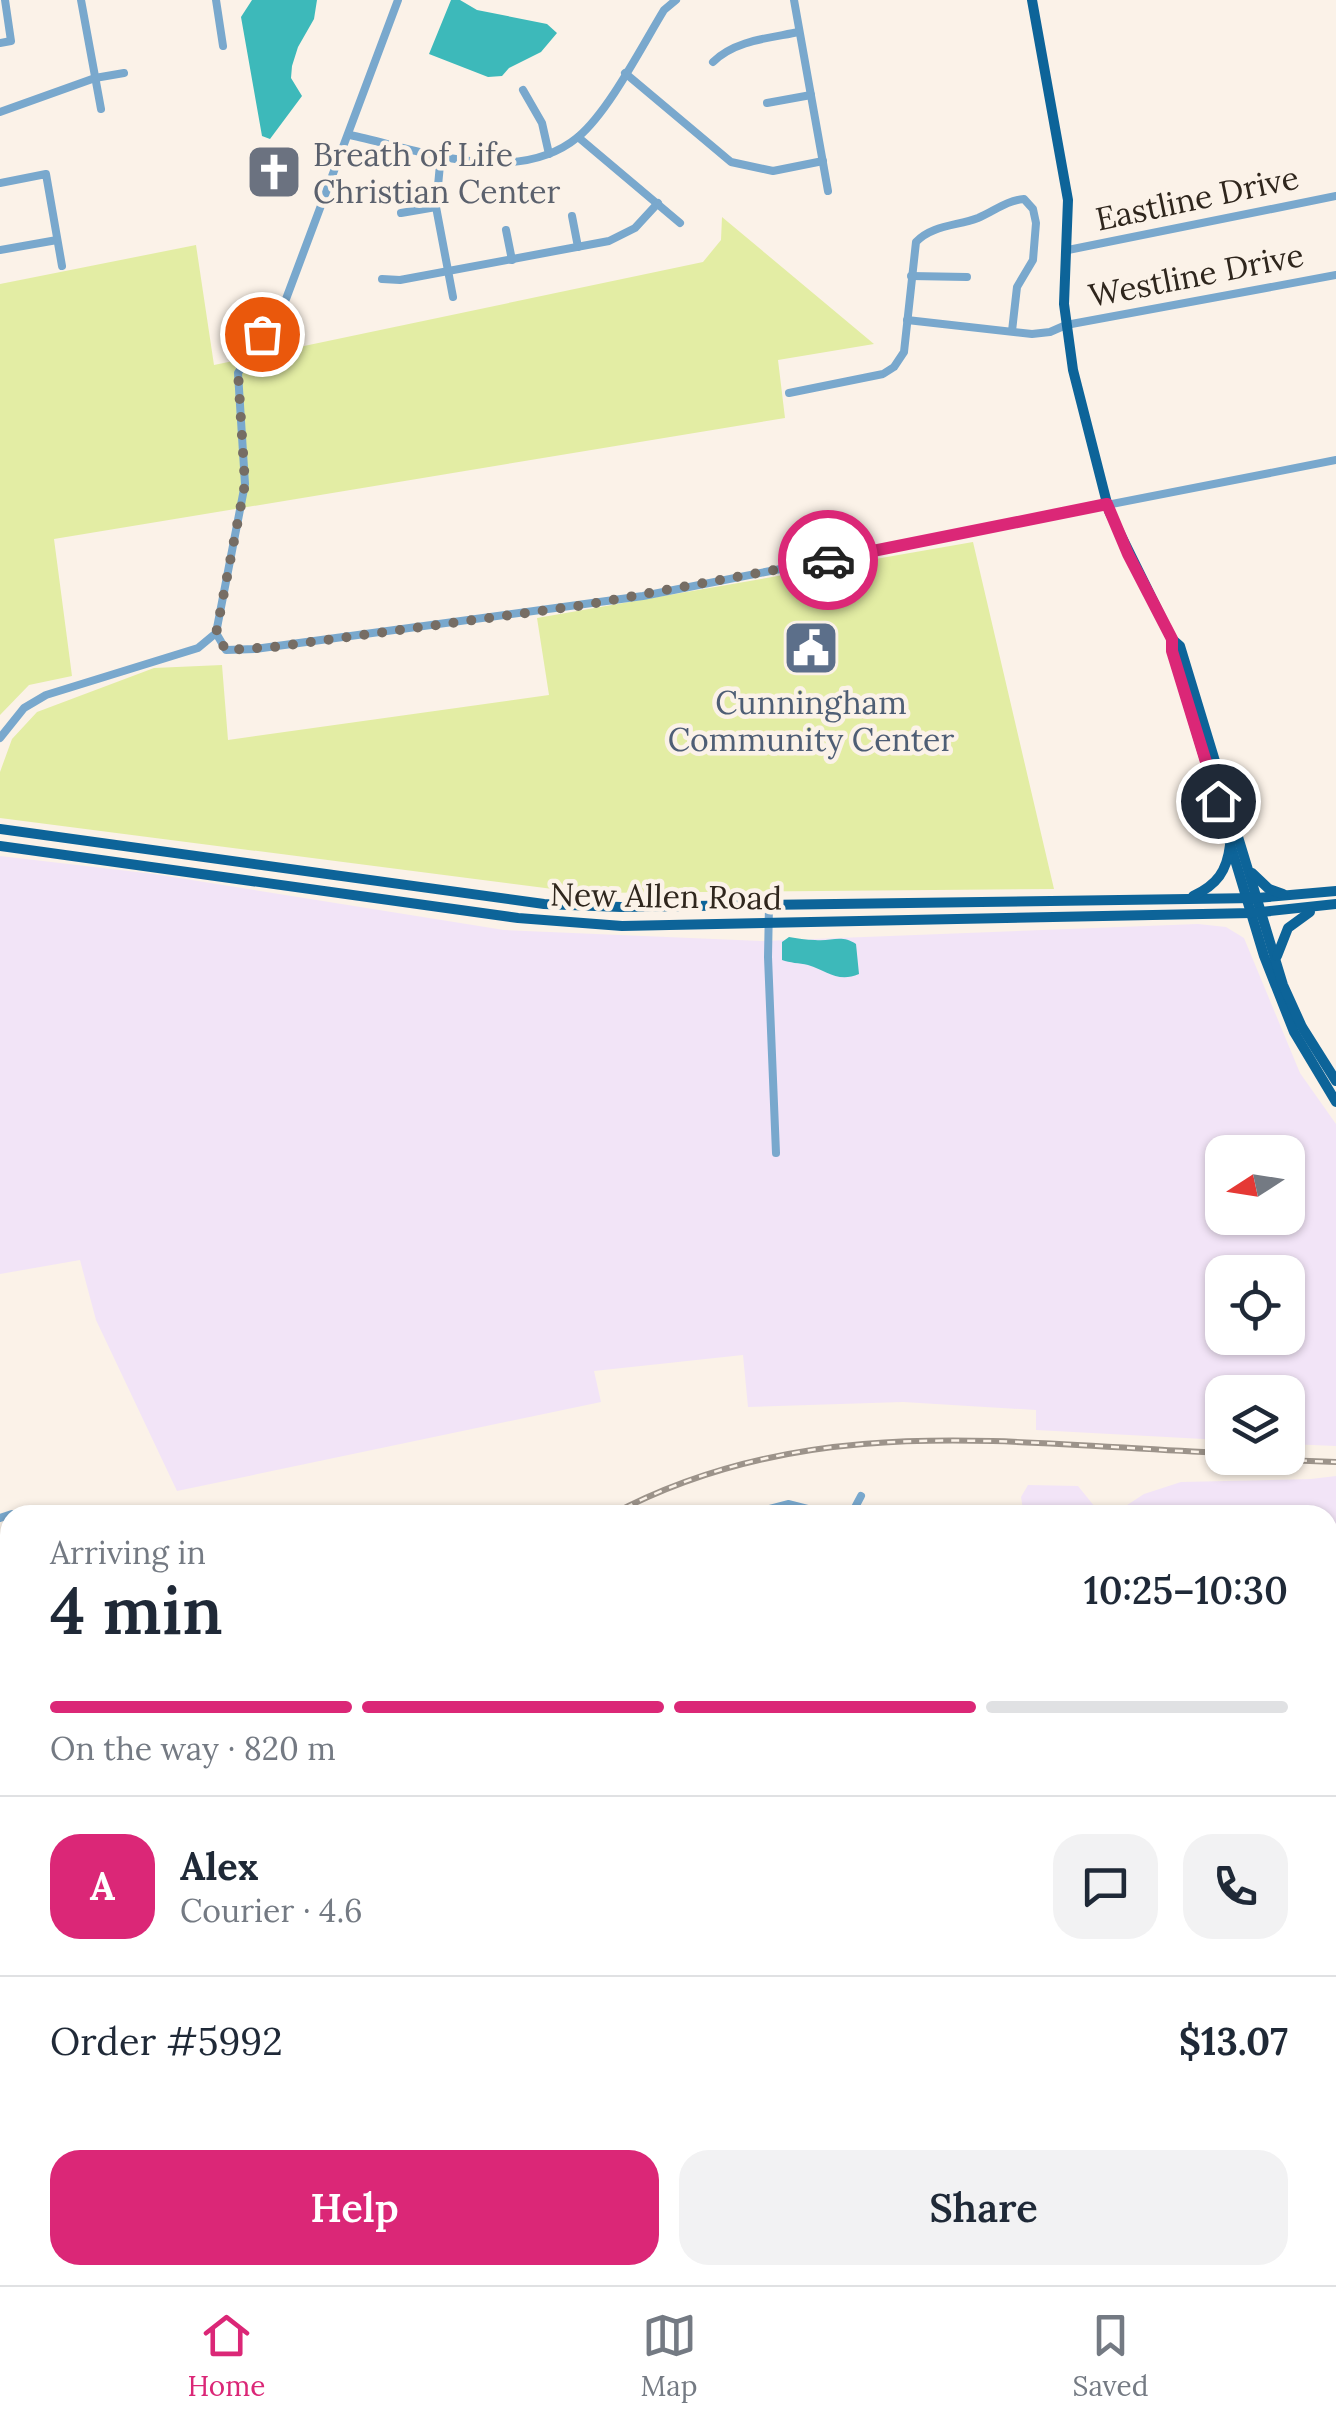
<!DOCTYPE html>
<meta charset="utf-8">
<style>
body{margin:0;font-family:Lora,serif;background:#f2f2f3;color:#1f2937;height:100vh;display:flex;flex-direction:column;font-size:38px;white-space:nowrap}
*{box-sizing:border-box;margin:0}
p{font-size:32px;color:#747a83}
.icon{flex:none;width:55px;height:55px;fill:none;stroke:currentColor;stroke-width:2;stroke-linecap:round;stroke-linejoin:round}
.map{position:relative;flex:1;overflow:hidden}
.sheet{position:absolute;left:0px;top:1505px;width:1338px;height:780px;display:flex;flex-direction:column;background:#fff;border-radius:30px 30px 0 0;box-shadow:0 2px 8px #0004}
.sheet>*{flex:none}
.needle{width:65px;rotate:258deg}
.controls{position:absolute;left:1205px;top:1135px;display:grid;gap:20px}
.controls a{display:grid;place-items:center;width:100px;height:100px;border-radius:20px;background:#fff;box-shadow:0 2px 8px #0004;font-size:50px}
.pin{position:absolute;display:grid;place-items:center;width:85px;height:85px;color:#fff;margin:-42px;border:5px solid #fff;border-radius:50%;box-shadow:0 2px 10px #0007}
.courier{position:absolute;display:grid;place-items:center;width:100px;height:100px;margin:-50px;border:8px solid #db2777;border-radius:50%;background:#fff;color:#222;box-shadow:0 2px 12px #0007}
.overview em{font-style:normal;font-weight:600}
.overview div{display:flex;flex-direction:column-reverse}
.overview{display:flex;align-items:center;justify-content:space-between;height:170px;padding:0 50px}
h1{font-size:65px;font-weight:600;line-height:75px}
.bar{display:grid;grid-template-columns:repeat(4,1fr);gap:15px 10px;align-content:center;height:120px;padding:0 50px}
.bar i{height:12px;border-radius:8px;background:#e0e1e3}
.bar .active{background:#db2777}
.bar p{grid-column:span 4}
.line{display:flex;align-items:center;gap:25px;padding:0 50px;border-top:2px solid #e0e1e3}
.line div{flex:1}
.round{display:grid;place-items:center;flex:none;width:105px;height:105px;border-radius:30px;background:#f2f2f3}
.cta{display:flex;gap:20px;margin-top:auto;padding:20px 50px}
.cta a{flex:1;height:115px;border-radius:30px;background:#db2777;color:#fff;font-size:40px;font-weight:600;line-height:115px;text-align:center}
.cta a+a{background:#f2f2f3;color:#1f2937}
.dock{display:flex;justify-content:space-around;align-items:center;height:140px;border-top:2px solid #e0e1e3;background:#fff;font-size:28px;color:#747a83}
.dock a{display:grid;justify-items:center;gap:5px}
.dock .active{color:#db2777}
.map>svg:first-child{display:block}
.industrial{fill:#f2e4f7;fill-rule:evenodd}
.green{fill:#e3eda4}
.water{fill:#3db9ba}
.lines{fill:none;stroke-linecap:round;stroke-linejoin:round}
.minor{stroke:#79a8cd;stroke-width:8}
.major{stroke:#0d6499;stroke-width:10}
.rail-casing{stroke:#9c938a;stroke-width:6}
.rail{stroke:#fbf2e8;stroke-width:2.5;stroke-dasharray:8;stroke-linecap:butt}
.done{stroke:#766d64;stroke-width:10;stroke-dasharray:0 18}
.route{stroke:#db2777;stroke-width:12}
.labels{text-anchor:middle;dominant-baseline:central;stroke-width:9;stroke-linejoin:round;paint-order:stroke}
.worship-label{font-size:32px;fill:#5b616d;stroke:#fbf2e8;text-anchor:start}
.street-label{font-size:32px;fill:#2f261d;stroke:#fbf2e8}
.service-label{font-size:32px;fill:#4e5e75;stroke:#fbf2e8}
</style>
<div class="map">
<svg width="1336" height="2285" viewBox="0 0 1336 2285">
<rect width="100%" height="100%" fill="#fbf2e8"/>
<g class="industrial">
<path d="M0 856 154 874 504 930 761 941 1198 924 1226 927 1244 938 1300 1073 1336 1124V1446L1288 1444V1392H1222V1440L1036 1430V1410L903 1402 748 1407 743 1355 594 1371 601 1402 177 1491 96 1320 80 1260 0 1274ZM1222 1152H1288V1218H1222ZM1222 1272H1288V1338H1222Z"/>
<path d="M1336 1476V1535L1328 1533V1515H1024L1021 1497 1028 1485 1078 1486 1099 1512 1115 1513 1144 1494 1181 1482 1311 1479Z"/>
</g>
<g class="green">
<path d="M722 217 874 344 778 360 785 418 54 539 72 676 29 685 0 715V284L196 245 214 365 703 262 721 240Z"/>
<path d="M973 542 1054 889 584 893 0 818V772L12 739 37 712 154 668 222 665 228 740 549 695 537 618Z"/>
<path d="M1336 1636V1769L1328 1764V1637Z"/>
<path d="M10 1921V2275H655L657 2285H0V1928Z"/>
<path d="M1336 2021V2195L1328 2197V2023Z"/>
<path d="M1144 2275H1283L1285 2285H1146Z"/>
</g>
<g class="water">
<path d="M252 0H317L314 19 298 47 292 66 291 78 302 96 270 139 262 136 241 17Z"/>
<path d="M451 0H460L477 10 547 24 557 33 541 52 509 68 502 76 488 77 429 54Z"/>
<path d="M789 937C797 938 806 940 815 940 831 942 841 934 856 944L859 974C838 983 827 971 808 965 799 963 790 963 782 960V942Z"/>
</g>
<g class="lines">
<g class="minor">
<path d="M81 0 101 109"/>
<path d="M216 0 223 46"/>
<path d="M794 0 828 191"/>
<path d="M0 43 11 41 5 0"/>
<path d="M713 62C735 40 770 38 799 32"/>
<path d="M625 73 731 162 773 171 823 161"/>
<path d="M523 90 542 123 549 154"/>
<path d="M767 103 811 95"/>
<path d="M0 112 95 78 124 73"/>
<path d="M350 135C420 150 516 188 578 137 609 111 642 46 664 10L676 0"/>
<path d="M578 137 680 223"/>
<path d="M441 154 436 207 453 297"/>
<path d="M0 183 46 174 62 266"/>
<path d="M401 213 436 207"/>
<path d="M572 216 578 247"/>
<path d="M506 230 512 260"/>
<path d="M0 250 57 240"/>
<path d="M1068 250 1336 196"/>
<path d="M911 276 967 277"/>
<path d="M382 279 400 280 609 241 635 228 658 203"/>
<path d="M907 320 1032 334 1050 332 1066 325 1336 275"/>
<path d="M789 393 883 374 894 367 904 352 916 242C932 225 957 226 978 218 995 211 1005 201 1024 199L1033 209 1036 223 1033 260 1017 287 1012 331"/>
<path d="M216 633 226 650 255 649 643 596 1336 460"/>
<path d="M0 738 24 708 46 695 198 648 216 633 245 484 238 373 286 299 398 0"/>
<path d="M769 905 768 957 776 1153"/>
<path d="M746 1515 788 1504 831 1515"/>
<path d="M851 1515 861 1496"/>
<path d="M0 1518 12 1514 101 1515"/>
<path d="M1328 1806 1336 1805"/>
<path d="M1328 1906 1336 1905"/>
<path d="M1328 1985 1336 1983"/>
<path d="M1328 2250V2265"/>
<path d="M659 2275 661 2285"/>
<path d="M876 2275 878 2285"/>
<path d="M1288 2275 1290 2285"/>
</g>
<g class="major">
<path d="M1032 0 1068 200 1064 304 1073 370 1109 511 1172 639V651L1264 956 1294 1032 1336 1102"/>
<path d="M1172 639 1180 646 1283 985 1302 1027 1336 1081"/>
<path d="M0 829 544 904 621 907 1257 898 1336 891"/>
<path d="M0 846 518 918 622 926 1252 913 1336 904"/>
<path d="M1252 873 1269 889 1283 894"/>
<path d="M1193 896C1217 885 1227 871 1230 845"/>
<path d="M1277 956 1288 928 1310 912"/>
<path d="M1328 2206 1336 2205"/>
<path d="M941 2285 995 2275"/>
</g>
<g class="rail-casing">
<g id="rail">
<path d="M1235 1458 1336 1462"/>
<path d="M611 1515C807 1410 1010 1444 1222 1453"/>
<path d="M0 1920 10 1913"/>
</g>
</g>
<use href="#rail" class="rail"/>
</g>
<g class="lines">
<path class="done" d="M262 334 238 372 245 484 216 634 226 650 274 647 585 605 828 560"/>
<path class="route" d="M828 560 1107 504 1128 554 1172 639V651L1218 801"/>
</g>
<defs>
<g id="church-square" transform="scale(2.875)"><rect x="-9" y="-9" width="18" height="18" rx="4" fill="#6b7280" stroke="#fbf2e8"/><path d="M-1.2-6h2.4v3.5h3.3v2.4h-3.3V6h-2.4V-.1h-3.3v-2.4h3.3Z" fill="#fff"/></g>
<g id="civic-square" transform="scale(2.875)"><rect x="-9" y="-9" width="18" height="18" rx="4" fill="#5c6f8a" stroke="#fbf2e8"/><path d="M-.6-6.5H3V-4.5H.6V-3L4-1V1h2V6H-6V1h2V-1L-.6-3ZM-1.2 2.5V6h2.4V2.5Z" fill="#fff"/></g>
</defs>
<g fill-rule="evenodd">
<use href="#church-square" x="274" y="172"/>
<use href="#civic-square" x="811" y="648"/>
</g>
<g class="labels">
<g class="worship-label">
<text x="313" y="154">Breath of Life<tspan x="313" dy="37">Christian Center</tspan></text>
</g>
<g class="street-label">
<text transform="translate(1197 198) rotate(-12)">Eastline Drive</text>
<text transform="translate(1196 275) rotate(-11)">Westline Drive</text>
<text transform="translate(666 896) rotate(1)">New Allen Road</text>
</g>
<g class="service-label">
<text x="811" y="702">Cunningham<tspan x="811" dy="37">Community Center</tspan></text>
</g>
</g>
</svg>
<div class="controls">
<a><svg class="needle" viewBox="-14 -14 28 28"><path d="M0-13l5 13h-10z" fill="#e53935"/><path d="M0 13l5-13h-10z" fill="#747a83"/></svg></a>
<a><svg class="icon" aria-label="locate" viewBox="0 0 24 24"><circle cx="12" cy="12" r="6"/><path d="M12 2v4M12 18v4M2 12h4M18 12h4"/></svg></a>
<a><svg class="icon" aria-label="layers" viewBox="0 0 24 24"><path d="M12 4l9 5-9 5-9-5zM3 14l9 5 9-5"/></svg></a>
</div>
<div class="pin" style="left:262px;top:334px;background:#ea580c"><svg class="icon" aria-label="bag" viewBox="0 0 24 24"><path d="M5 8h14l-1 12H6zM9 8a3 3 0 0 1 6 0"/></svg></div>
<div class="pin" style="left:1218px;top:801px;background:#1f2937"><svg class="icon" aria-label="home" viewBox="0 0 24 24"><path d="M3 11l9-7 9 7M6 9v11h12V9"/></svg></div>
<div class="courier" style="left:828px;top:560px"><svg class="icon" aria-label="car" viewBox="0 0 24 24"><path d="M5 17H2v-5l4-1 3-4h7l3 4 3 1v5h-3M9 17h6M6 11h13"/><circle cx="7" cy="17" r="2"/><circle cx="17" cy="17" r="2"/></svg></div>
<section class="sheet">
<div class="overview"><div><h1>4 min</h1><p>Arriving in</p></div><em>10:25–10:30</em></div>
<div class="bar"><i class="active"></i><i class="active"></i><i class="active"></i><i></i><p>On the way · 820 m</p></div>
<div class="line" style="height:180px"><b class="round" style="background:#db2777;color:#fff">A</b><div><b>Alex</b><p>Courier · 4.6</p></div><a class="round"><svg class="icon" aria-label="chat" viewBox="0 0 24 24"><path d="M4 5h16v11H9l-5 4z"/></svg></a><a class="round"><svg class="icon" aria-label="phone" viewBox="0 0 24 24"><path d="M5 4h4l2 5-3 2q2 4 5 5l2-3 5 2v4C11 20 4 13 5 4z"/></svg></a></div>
<div class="line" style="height:130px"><div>Order #5992</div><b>$13.07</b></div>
<div class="cta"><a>Help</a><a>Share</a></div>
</section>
</div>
<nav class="dock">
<a class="active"><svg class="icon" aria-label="home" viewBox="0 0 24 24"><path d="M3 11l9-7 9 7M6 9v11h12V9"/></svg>Home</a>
<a><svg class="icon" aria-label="map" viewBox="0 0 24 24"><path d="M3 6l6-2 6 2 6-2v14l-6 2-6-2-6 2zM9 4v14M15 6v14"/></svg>Map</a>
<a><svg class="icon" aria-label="saved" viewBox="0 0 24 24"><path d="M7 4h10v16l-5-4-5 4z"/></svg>Saved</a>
</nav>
